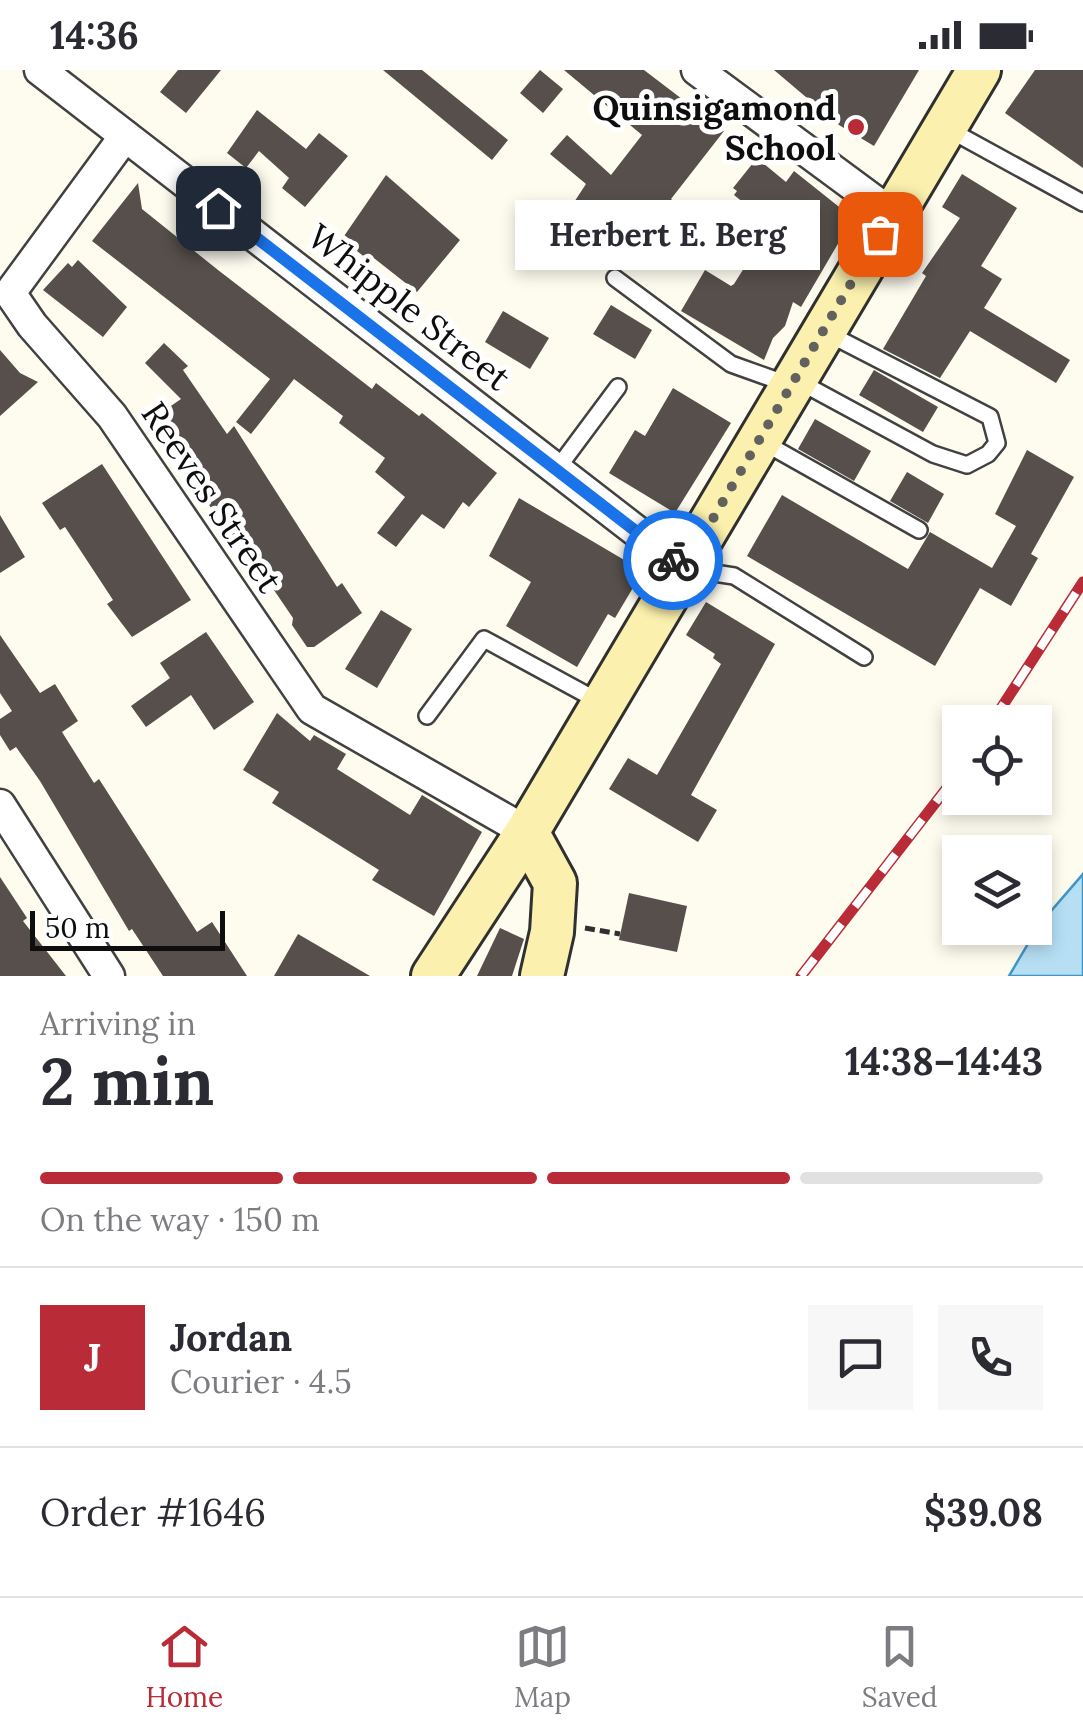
<!DOCTYPE html>
<meta charset="utf-8">
<style>
body{margin:0;font-family:Lora,serif;background:#f7f7f7;color:#2b2b33;height:100vh;display:flex;flex-direction:column;font-size:38px;white-space:nowrap}
*{box-sizing:border-box;margin:0}
p{font-size:32px;color:#7c7c81}
.icon{flex:none;width:55px;height:55px;fill:none;stroke:currentColor;stroke-width:2;stroke-linecap:round;stroke-linejoin:round}
.map{position:relative;height:906px;overflow:hidden}
.drawer{display:flex;flex-direction:column;background:#fff;flex:1}
.drawer>*{flex:none}
.buttons{position:absolute;left:942px;top:635px;display:grid;gap:20px}
.buttons a{display:grid;place-items:center;width:110px;height:110px;border-radius:0px;background:#fff;box-shadow:0 5px 15px #0003;font-size:50px}
.scale{position:absolute;left:30px;bottom:25px;width:195px;box-sizing:border-box;padding-left:10px;border:5px solid #0e0e0e;border-top:0;font-size:28px;line-height:35px;white-space:nowrap;color:#0e0e0e;-webkit-text-stroke:8px #fff;paint-order:stroke}
.pin{position:absolute;display:grid;place-items:center;width:85px;height:85px;color:#fff;margin:-42px;border-radius:20px;box-shadow:0 5px 15px #0006}
.courier{position:absolute;display:grid;place-items:center;width:100px;height:100px;margin:-50px;border:8px solid #1a73e8;border-radius:50%;background:#fff;color:#222;box-shadow:0 2px 12px #0007}
.bubble{position:absolute;height:70px;border-radius:0px;background:#fff;box-shadow:0 5px 15px #0003;font-size:32px;font-weight:700;line-height:70px;text-align:center}
.headline em{font-style:normal;font-weight:700}
.headline div{display:flex;flex-direction:column-reverse}
.headline{display:flex;align-items:center;justify-content:space-between;height:170px;padding:0 40px}
h1{font-size:65px;font-weight:700;line-height:75px}
.bar{display:grid;grid-template-columns:repeat(4,1fr);gap:15px 10px;align-content:center;height:120px;padding:0 40px}
.bar i{height:12px;border-radius:8px;background:#e1e1e2}
.bar .selected{background:#b82b37}
.bar p{grid-column:span 4}
.line{display:flex;align-items:center;gap:25px;padding:0 40px;border-top:2px solid #e1e1e2}
.line div{flex:1}
.round{display:grid;place-items:center;flex:none;width:105px;height:105px;border-radius:0px;background:#f7f7f7}
.status{display:flex;justify-content:space-between;align-items:center;height:70px;padding:0 50px;background:#fff;direction:ltr}
.status svg{height:28px;fill:currentColor}
.tabs{display:flex;justify-content:space-around;align-items:center;height:140px;border-top:2px solid #e1e1e2;background:#fff;font-size:28px;color:#7c7c81}
.tabs a{display:grid;justify-items:center;gap:5px}
.tabs .selected{color:#b82b37}
.map>svg:first-child{display:block}
.water{fill:#b6dff4;stroke:#4096c7;stroke-width:2.5}
.building{fill:#564f4b}
.lines{fill:none;stroke-linecap:round;stroke-linejoin:round}
.service-casing{stroke:#414141;stroke-width:20}
.minor-casing{stroke:#414141;stroke-width:35}
.secondary-casing{stroke:#303030;stroke-width:48}
.path{stroke:#303030;stroke-width:5;stroke-dasharray:10 5;stroke-linecap:butt}
.service{stroke:#fff;stroke-width:15}
.minor{stroke:#fff;stroke-width:30}
.secondary{stroke:#fbf0ad;stroke-width:42}
.rail-casing{stroke:#b82b37;stroke-width:11}
.rail{stroke:#fff;stroke-width:8;stroke-dasharray:22;stroke-linecap:butt}
.done{stroke:#62615d;stroke-width:10;stroke-dasharray:0 18}
.route{stroke:#1a73e8;stroke-width:12}
.poi-dot{fill:#b82b37;stroke:#fff;stroke-width:4}
.labels{text-anchor:middle;dominant-baseline:central;stroke-width:10;stroke-linejoin:round;paint-order:stroke}
.poi-label{font-size:35px;font-weight:bold;fill:#0e0e0e;stroke:#fff;text-anchor:end}
.street-label{font-size:35px;fill:#0e0e0e;stroke:#fff}
</style>
<div class="status"><b>14:36</b><svg viewBox="0 0 49 12"><path d="M0 12V9h3v3zM5 12V6h3v6zM10 12V3h3v9zM15 12V0h3v12zM26 1h20v11H26zM47 4h2v5h-2z"/></svg></div>
<div class="map">
<svg width="1083" height="906" viewBox="0 0 1083 906">
<rect width="100%" height="100%" fill="#fefbef"/>
<path class="water" d="M1083 804V906H1009L1039 855Z"/>
<g class="building">
<path d="M178 0H221L186 43 160 22Z"/>
<path d="M383 0H422L508 70 492 90Z"/>
<path d="M540 0 563 19 543 43 520 23Z"/>
<path d="M564 0H644L724 61 671 129 709 164 697 180 648 148 623 187 563 149 586 114 550 84 567 65 611 105 642 65Z"/>
<path d="M774 0H919L874 76 839 55Z"/>
<path d="M1035 0H1083V98L1005 43Z"/>
<path d="M257 40 306 79 319 63 348 86 305 137 282 118 289 108 259 81 246 98 227 83Z"/>
<path d="M757 88 786 112 794 101 853 148 801 237 793 232 785 256 773 268 764 290 681 241 705 200 731 216 734 214 771 155 734 125 737 121 733 118Z"/>
<path d="M962 104 1017 138 981 196 1002 209 984 238 1070 290 1056 313 970 261 940 308 883 279 926 206 922 203 960 148 942 137Z"/>
<path d="M386 105 460 170 417 222 370 185 367 189 342 169Z"/>
<path d="M138 113 142 139 218 200 372 319 376 313 419 346 422 343 497 403 469 437 463 432 444 459 422 444 396 477 377 463 405 427 375 402 385 388 339 353 343 346 294 309 251 364 236 352 270 309 92 171Z"/>
<path d="M78 190 127 237 103 267 43 220 68 193 72 197Z"/>
<path d="M611 235 652 260 635 289 593 264Z"/>
<path d="M503 241 549 268 530 299 485 272Z"/>
<path d="M164 273 188 296 183 300 227 364 234 356 337 517 342 513 362 543 314 577H307L292 555 293 548 244 476 240 478 204 428 152 349 181 329 145 293Z"/>
<path d="M0 280 20 303 38 312 0 346Z"/>
<path d="M874 300 938 337 923 362 859 325Z"/>
<path d="M673 318 731 353 675 443 609 403 635 360 645 366Z"/>
<path d="M815 349 871 381 854 411 798 379Z"/>
<path d="M1027 380 1074 407 1031 484 1038 488 1011 536 980 518 935 596 747 486 782 425 908 499 930 462 992 498 1016 456 995 444Z"/>
<path d="M102 394 191 530 132 567 107 534 113 530 65 457 60 460 42 433Z"/>
<path d="M907 402 944 424 928 453 890 431Z"/>
<path d="M519 428 643 501 615 548 608 544 577 597 506 556 531 512 489 486Z"/>
<path d="M0 445 25 487 0 503Z"/>
<path d="M706 532 775 574 691 725 717 740 698 772 609 719 628 688 657 705 721 594 713 588 715 584 686 565Z"/>
<path d="M381 540 412 559 377 618 345 599Z"/>
<path d="M206 562 254 632 214 660 191 625 146 657 131 636 170 608 160 593Z"/>
<path d="M0 565 40 623 55 614 78 651 62 662 94 713 99 709 197 862 212 852 247 906H163L132 859 129 861 40 711 16 677 10 681 0 665V649L12 641 0 623Z"/>
<path d="M277 643 310 671 314 665 346 684 337 699 410 745 422 725 482 762 434 846 372 810 379 800 272 733 279 722 243 700Z"/>
<path d="M0 807 27 848 23 851 66 906H0Z"/>
<path d="M629 823 687 836 677 882 619 870Z"/>
<path d="M500 858 524 869 512 906H477Z"/>
<path d="M298 864 370 906H274Z"/>
</g>
<g class="lines">
<g class="service-casing">
<g id="service">
<path d="M948 59 1083 133"/>
<path d="M615 208 731 294 787 314"/>
<path d="M800 312 933 384 967 395 988 384 997 373 990 347 827 263"/>
<path d="M763 372 919 460"/>
<path d="M557 399 618 317"/>
<path d="M688 499 734 506 864 587"/>
<path d="M427 646 484 569 600 632"/>
</g>
</g>
<g class="minor-casing">
<g id="minor">
<path d="M40 0 684 498"/>
<path d="M697 0 892 144"/>
<path d="M125 66 10 223 32 255 112 346 312 639 527 762"/>
<path d="M0 735 109 906"/>
</g>
</g>
<g class="secondary-casing">
<g id="secondary">
<path d="M527 762 555 813 552 862 542 906"/>
<path d="M433 906 527 762 979 0"/>
</g>
</g>
<path class="path" d="M585 858 620 864"/>
<use href="#service" class="service"/>
<use href="#minor" class="minor"/>
<use href="#secondary" class="secondary"/>
<g class="rail-casing">
<g id="rail">
<path d="M992 652 1083 512"/>
<path d="M801 906 960 701"/>
</g>
</g>
<use href="#rail" class="rail"/>
</g>
<g class="lines">
<path class="done" d="M673 490 684 498 880 164"/>
<path class="route" d="M218 138 673 490"/>
</g>
<circle class="poi-dot" cx="856" cy="57" r="10"/>
<g class="labels">
<g class="poi-label">
<text x="836" y="37">Quinsigamond<tspan x="836" dy="40">School</tspan></text>
</g>
<g class="street-label">
<text transform="translate(409 237) rotate(38)">Whipple Street</text>
<text transform="translate(212 427) rotate(56)">Reeves Street</text>
</g>
</g>
</svg>
<div class="buttons">
<a><svg class="icon" aria-label="locate" viewBox="0 0 24 24"><circle cx="12" cy="12" r="6"/><path d="M12 2v4M12 18v4M2 12h4M18 12h4"/></svg></a>
<a><svg class="icon" aria-label="layers" viewBox="0 0 24 24"><path d="M12 4l9 5-9 5-9-5zM3 14l9 5 9-5"/></svg></a>
</div>
<div class="scale">50 m</div>
<div class="pin" style="left:880px;top:164px;background:#ea580c"><svg class="icon" aria-label="bag" viewBox="0 0 24 24"><path d="M5 8h14l-1 12H6zM9 8a3 3 0 0 1 6 0"/></svg></div>
<div class="pin" style="left:218px;top:138px;background:#1f2937"><svg class="icon" aria-label="home" viewBox="0 0 24 24"><path d="M3 11l9-7 9 7M6 9v11h12V9"/></svg></div>
<div class="courier" style="left:673px;top:490px"><svg class="icon" aria-label="bike" viewBox="0 0 24 24"><circle cx="6" cy="16" r="4"/><circle cx="18" cy="16" r="4"/><path d="M6 16l4-8h5l3 8M10 8l3 8H6M13 5h3"/></svg></div>
<div class="bubble" style="left:515px;top:130px;width:305px">Herbert E. Berg</div>
</div>
<section class="drawer">
<div class="headline"><div><h1>2 min</h1><p>Arriving in</p></div><em>14:38–14:43</em></div>
<div class="bar"><i class="selected"></i><i class="selected"></i><i class="selected"></i><i></i><p>On the way · 150 m</p></div>
<div class="line" style="height:180px"><b class="round" style="background:#b82b37;color:#fff">J</b><div><b>Jordan</b><p>Courier · 4.5</p></div><a class="round"><svg class="icon" aria-label="chat" viewBox="0 0 24 24"><path d="M4 5h16v11H9l-5 4z"/></svg></a><a class="round"><svg class="icon" aria-label="phone" viewBox="0 0 24 24"><path d="M5 4h4l2 5-3 2q2 4 5 5l2-3 5 2v4C11 20 4 13 5 4z"/></svg></a></div>
<div class="line" style="height:130px"><div>Order #1646</div><b>$39.08</b></div>
</section>
<nav class="tabs">
<a class="selected"><svg class="icon" aria-label="home" viewBox="0 0 24 24"><path d="M3 11l9-7 9 7M6 9v11h12V9"/></svg>Home</a>
<a><svg class="icon" aria-label="map" viewBox="0 0 24 24"><path d="M3 6l6-2 6 2 6-2v14l-6 2-6-2-6 2zM9 4v14M15 6v14"/></svg>Map</a>
<a><svg class="icon" aria-label="saved" viewBox="0 0 24 24"><path d="M7 4h10v16l-5-4-5 4z"/></svg>Saved</a>
</nav>
